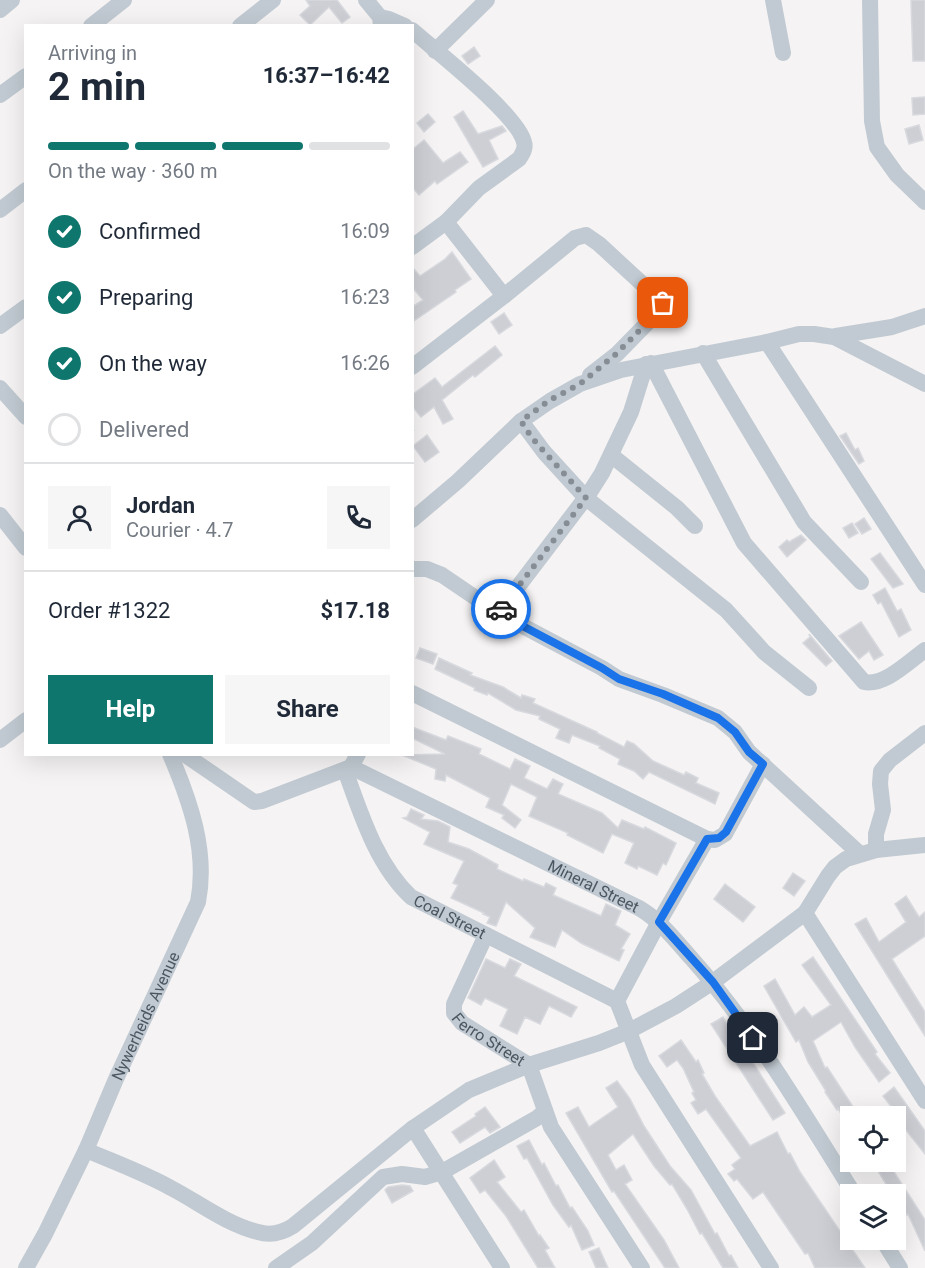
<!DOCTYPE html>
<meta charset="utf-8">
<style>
body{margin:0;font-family:Roboto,sans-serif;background:#f6f6f7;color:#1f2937;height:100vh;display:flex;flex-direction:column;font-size:22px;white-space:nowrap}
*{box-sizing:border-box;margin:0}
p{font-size:20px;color:#747a83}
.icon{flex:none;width:33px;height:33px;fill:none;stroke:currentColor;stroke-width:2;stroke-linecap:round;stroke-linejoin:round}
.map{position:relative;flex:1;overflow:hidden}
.panel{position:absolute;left:24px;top:24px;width:390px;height:732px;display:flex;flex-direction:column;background:#fff;border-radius:0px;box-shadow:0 6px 24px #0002}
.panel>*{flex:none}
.tools{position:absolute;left:840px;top:1106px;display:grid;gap:12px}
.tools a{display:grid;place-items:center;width:66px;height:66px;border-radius:0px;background:#fff;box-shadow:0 6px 24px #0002;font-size:30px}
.pin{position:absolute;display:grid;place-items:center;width:51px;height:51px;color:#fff;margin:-26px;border-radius:12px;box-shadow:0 3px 9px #0006}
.courier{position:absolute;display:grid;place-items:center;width:60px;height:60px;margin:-30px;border:4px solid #1a73e8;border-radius:50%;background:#fff;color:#222;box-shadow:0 2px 8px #0007}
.head em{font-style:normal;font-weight:700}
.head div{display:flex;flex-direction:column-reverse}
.head{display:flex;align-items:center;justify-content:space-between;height:102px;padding:0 24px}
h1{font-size:39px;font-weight:700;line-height:45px}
.bar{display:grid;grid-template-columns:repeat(4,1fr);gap:9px 6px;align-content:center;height:72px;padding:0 24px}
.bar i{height:8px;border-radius:4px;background:#e0e1e3}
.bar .current{background:#0f766e}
.bar p{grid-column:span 4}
.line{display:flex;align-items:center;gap:15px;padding:0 24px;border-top:2px solid #e0e1e3}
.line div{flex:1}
.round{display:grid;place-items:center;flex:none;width:63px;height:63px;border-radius:0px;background:#f6f6f7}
ol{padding:0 24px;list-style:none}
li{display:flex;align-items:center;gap:18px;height:66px}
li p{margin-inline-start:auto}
li .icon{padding:6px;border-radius:50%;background:#0f766e;color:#fff;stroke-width:4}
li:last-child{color:#747a83}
li i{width:33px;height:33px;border:3px solid #e0e1e3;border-radius:50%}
.action{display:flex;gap:12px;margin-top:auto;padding:12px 24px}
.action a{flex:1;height:69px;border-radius:0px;background:#0f766e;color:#fff;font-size:24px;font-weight:700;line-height:69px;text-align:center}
.action a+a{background:#f6f6f7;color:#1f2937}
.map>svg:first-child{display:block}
.building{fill:#cdcfd5;stroke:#d7d9de;stroke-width:1.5}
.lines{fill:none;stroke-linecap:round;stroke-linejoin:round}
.path{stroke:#7ad0a6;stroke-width:2;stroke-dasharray:4.5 3;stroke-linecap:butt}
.minor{stroke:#c1cad2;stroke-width:16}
.done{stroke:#868d94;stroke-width:6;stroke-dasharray:0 10.8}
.route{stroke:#1a73e8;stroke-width:8}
.labels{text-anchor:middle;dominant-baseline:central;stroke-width:6;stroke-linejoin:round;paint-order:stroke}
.street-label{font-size:16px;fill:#4a5661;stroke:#fff}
</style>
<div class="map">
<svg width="925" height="1268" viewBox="0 0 925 1268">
<rect width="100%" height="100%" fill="#f5f3f3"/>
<g class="building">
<path d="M306 0H337L350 17 342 23 329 7 310 25 300 15 310 6Z"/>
<path d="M911 0H925V61H913Z"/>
<path d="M474 47 480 56 468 64 462 56Z"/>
<path d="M925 97V114L913 115 912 98Z"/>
<path d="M463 111 478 134 502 126 506 131 489 140 498 159 483 167 454 117Z"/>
<path d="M428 114 435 122 424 132 417 123Z"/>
<path d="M919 125 923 140 909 144 905 129Z"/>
<path d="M424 140 443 163 460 152 468 162 437 184 435 181 419 195 412 187V150Z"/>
<path d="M452 252 471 279 455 290 456 292 412 322V307L423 300 412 287V267L420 276 445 259Z"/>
<path d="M504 313 512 325 499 334 491 322Z"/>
<path d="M495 346 502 355 475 377 473 375 442 400 453 419 443 424 434 407 421 417 412 406V395L435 378 442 387Z"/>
<path d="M846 433 855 450 858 448 864 461 859 464 840 436Z"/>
<path d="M427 435 439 452 425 462 413 446Z"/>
<path d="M864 518 871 529 862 534 855 524Z"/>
<path d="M852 523 858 533 849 538 843 528Z"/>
<path d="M801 535 806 540 787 557 779 547 787 540 789 542Z"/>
<path d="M880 553 903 584 893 588 871 559Z"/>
<path d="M885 588 897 611 901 609 911 630 899 637 881 602 878 604 873 595Z"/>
<path d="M861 622 883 655 874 660 869 651 859 659 839 636Z"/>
<path d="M809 634 832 661 826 666 803 643 810 637Z"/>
<path d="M420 648 437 654 433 664 416 658Z"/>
<path d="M439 658 472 673 470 675 503 687 521 698 522 695 535 699 533 703 597 732V733L624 747 627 741 634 744 653 761 684 775 686 772 698 778 696 783 719 793 715 804 649 772 643 779 634 771 618 764 620 759 599 748 600 746 572 735 569 743 556 738 560 729 539 719 540 716 516 710 488 693 487 695 474 690 475 688 435 669Z"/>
<path d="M412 727 446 740 448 736 481 749 479 754 510 769 515 759 530 766 524 778 547 789 553 779 563 784 558 794 602 813 618 828 622 820 644 829 645 827 676 843 666 865 663 863 657 875 638 866 637 869 625 863 634 843 612 834 603 853 567 835 568 833 529 816 537 797 511 784 502 805 521 820 515 828 502 818 504 815 486 807 490 798 446 775 445 781 435 779 436 769 402 755 445 754 412 738Z"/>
<path d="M411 809 424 815 421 819 438 821 450 827 448 842 469 849 498 865 497 869 523 881 524 879 544 887 546 883 556 888 553 895 601 916 606 904 621 911 615 925 630 934 621 949 624 950 619 961 581 943 562 930 555 947 530 937 535 928 506 902 496 926 487 923 490 917 483 914 484 913 451 898 458 885 453 883 464 861 424 844 430 832 403 818 407 817Z"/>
<path d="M793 873 805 881 794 896 783 888Z"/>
<path d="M725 884 755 907 743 922 714 899Z"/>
<path d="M906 896 919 917 925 912V936L892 959 925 1012V1036L855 924 866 918 879 942 906 922 895 904Z"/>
<path d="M813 957 877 1052 875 1054 890 1073 879 1082 855 1047 841 1022 813 1041 825 1068 827 1067 859 1116H850V1132L838 1108 837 1110 825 1092 826 1091 808 1062 799 1040 796 1042 764 986 775 979 795 1015 804 1007 812 1017 831 1005 802 965Z"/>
<path d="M486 959 505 968 510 959 521 964 514 976 577 1007 571 1017 549 1006 540 1024 525 1017 517 1034 500 1026 508 1009 485 998 481 1005 468 998Z"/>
<path d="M723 1017 734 1037 736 1036 785 1113 773 1120 711 1024Z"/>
<path d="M681 1040 696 1062 698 1060 704 1073 702 1074 715 1096 750 1146 777 1132 788 1154 790 1153 800 1172 865 1268H815L808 1253 805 1254 763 1192 753 1199 737 1179 734 1181 728 1174 735 1169 732 1165 741 1158 706 1109 698 1114 691 1103 696 1100 692 1093 694 1092 683 1068 677 1060 667 1067 659 1056Z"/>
<path d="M617 1081 630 1099 644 1126 670 1166 691 1190 715 1234 717 1233 729 1256 731 1255 738 1268H723L702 1233 700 1234 687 1209 672 1184 670 1185 654 1166 633 1134 608 1155 616 1170 624 1165 632 1180 625 1184 664 1240 679 1268H665L614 1191 612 1192 566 1113 578 1107 589 1127 618 1107 606 1088Z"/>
<path d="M894 1087 925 1131V1154L906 1130 896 1138 897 1114 883 1096Z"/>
<path d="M485 1107 500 1127 490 1133 485 1127 460 1143 452 1132 476 1116 475 1114Z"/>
<path d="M529 1140 542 1165 544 1163 556 1186 558 1185 570 1208 572 1207 588 1231 594 1245 582 1250 571 1225 569 1227 553 1205 527 1158 524 1159 517 1146Z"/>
<path d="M494 1160 505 1177 497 1182 521 1212 524 1210 539 1236 540 1235 549 1248 545 1250 555 1268H538L506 1216 485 1190 480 1193 470 1178Z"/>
<path d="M872 1161H887L925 1220V1251L908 1214 907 1215 896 1197V1194H892Z"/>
<path d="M402 1185 410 1186 413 1191 392 1203 385 1190 388 1187Z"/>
<path d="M599 1248 608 1268H596L589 1252Z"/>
</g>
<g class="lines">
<path class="path" d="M412 430 414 431"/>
<g class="minor">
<path d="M366 0 380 17 381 26"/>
<path d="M773 0 783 53"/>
<path d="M870 0 872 121 877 147 897 175 925 202"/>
<path d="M0 10 12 0"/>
<path d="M380 17 389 19 405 26"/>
<path d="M91 26 124 0"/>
<path d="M240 26 273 0"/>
<path d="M412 30C437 52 517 114 524 142 526 148 523 153 519 159L479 188 446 222 412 247"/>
<path d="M435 51 487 0"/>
<path d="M0 95 26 76"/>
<path d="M0 210 26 190"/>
<path d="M446 222 504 296"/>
<path d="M0 326 26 307"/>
<path d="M836 336 892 327 925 316"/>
<path d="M767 342 925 585"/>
<path d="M703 353 804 522 861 582"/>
<path d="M651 363 744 543 864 682C885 686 908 662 925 650"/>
<path d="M412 367 504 296 575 238 586 235 599 244 663 303 660 310 617 354 590 375"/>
<path d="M0 388 26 417"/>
<path d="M521 421 544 452 586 498 726 610 764 652 809 688"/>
<path d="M611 455 677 508 695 526"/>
<path d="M0 515 26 548"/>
<path d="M412 520 458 481 521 421 550 401 580 384 621 370 767 342 799 334H814L834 337 925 384"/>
<path d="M412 569H427L442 575 498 613 602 668 619 679 663 695 718 718 735 732 749 752 860 854"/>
<path d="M498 613 590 492 602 473 631 412 646 364"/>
<path d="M412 693 707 839 659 922 617 1001 642 1065 771 1268"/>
<path d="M0 740 26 720"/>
<path d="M184 754 254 802 262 801 351 767"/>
<path id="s1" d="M358 754 351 767 639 908C661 921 675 940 692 959 755 1030 804 1114 854 1194"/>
<path id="s2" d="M345 770C361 814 376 864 411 897L617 1001"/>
<path d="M707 839 715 840 725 834 763 764"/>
<path d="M876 850V834L883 810 880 784 881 771 890 760 925 733"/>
<path d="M805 913 925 1101"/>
<path id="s3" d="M486 935 454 1004V1013L462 1023 529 1065"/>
<path d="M529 1065 551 1127 642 1268"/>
<path d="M413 1128 502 1268"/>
<path d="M86 1150C114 1162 144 1173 171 1188 200 1203 226 1224 258 1232 271 1236 282 1233 293 1226L413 1128 469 1090 529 1065 599 1043 629 1031 676 1006 713 982 805 913 828 876 835 867 846 859 876 850 925 845"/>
<path d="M882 1239 900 1268"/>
<path id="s4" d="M26 1268 45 1234 86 1150 116 1079 198 902C208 851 190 801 170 754"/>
<path d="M276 1268 312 1243 383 1177 402 1174 425 1177 442 1172 537 1118 545 1111"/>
</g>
</g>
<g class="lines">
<path class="done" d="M501 609 586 498 532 438 521 421 550 400 580 384 616 354 660 310 663 303"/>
<path class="route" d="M501 609 498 613 602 668 619 679 663 694 718 718 735 732 749 752 763 764 726 832 719 838 707 839 659 922 713 982 753 1038"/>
</g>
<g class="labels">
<g class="street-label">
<text stroke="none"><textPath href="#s1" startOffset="285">Mineral Street</textPath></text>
<text stroke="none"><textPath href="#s2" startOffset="188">Coal Street</textPath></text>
<text stroke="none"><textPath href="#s4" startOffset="279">Nywerheids Avenue</textPath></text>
<text stroke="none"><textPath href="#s3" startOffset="129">Ferro Street</textPath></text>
</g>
</g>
</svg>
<div class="tools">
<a><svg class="icon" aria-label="locate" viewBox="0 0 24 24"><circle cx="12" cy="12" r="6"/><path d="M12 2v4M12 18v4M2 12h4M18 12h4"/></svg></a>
<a><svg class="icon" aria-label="layers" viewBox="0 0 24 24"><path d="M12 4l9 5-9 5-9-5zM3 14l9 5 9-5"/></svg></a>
</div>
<div class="pin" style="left:663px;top:303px;background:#ea580c"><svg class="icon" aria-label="bag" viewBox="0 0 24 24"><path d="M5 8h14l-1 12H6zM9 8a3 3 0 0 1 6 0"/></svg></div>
<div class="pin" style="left:753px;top:1038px;background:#1f2937"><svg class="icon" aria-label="home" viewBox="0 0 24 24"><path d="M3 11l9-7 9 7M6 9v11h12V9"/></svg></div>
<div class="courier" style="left:501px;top:609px"><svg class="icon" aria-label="car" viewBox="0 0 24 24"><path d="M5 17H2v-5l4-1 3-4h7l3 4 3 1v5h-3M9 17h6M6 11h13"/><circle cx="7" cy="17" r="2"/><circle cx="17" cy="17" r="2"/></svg></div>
<section class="panel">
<div class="head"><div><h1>2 min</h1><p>Arriving in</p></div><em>16:37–16:42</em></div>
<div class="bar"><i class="current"></i><i class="current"></i><i class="current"></i><i></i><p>On the way · 360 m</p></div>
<ol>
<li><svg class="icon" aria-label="check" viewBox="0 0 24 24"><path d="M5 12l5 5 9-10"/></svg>Confirmed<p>16:09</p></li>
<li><svg class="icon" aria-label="check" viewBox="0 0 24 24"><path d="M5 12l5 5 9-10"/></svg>Preparing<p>16:23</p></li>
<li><svg class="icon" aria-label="check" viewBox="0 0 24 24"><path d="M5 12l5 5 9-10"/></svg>On the way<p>16:26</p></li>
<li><i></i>Delivered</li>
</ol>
<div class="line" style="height:108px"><a class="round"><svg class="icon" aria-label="person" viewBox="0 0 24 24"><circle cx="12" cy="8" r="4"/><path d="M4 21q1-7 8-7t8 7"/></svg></a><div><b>Jordan</b><p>Courier · 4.7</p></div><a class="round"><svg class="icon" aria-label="phone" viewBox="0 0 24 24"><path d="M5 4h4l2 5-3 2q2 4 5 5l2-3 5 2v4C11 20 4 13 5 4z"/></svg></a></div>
<div class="line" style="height:78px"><div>Order #1322</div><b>$17.18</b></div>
<div class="action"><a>Help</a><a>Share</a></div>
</section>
</div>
